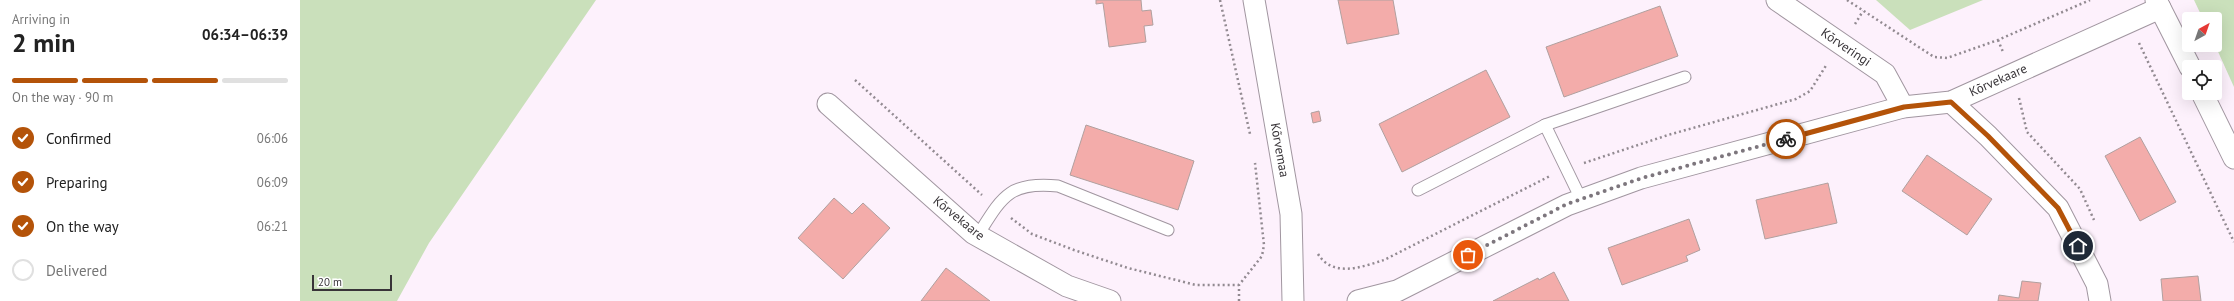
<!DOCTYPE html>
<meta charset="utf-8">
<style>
body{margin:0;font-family:"PT Sans",sans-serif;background:#f2f2f2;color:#222;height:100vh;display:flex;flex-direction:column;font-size:15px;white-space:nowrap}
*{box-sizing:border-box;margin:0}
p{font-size:13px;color:#767676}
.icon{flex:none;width:22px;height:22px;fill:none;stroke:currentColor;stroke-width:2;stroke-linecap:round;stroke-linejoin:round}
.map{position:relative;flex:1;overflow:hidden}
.details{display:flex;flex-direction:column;background:#fff;width:300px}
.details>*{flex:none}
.needle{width:26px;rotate:40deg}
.buttons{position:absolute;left:1882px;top:12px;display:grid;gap:8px}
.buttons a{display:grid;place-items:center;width:40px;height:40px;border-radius:4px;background:#fff;box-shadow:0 4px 16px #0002;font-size:20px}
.scale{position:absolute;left:12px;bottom:10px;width:80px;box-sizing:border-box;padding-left:4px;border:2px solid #383438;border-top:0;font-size:11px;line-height:14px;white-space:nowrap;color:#383438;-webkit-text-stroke:3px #fff;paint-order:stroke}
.pin{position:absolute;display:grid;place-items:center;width:34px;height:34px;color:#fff;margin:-17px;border:2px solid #fff;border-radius:50%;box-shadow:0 1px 4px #0007}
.courier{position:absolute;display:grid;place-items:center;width:40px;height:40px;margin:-20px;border:3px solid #b45309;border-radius:50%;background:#fff;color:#222;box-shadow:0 1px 5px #0007}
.summary em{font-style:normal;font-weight:700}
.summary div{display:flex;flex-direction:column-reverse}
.summary{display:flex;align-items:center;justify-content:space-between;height:68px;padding:0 12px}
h1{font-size:26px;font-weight:700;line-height:30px}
.bar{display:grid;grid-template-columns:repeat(4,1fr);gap:6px 4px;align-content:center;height:48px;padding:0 12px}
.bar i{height:5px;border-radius:3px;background:#e0e0e0}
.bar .active{background:#b45309}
.bar p{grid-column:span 4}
ol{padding:0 12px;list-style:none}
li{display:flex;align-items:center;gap:12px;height:44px}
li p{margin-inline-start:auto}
li .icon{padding:4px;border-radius:50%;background:#b45309;color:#fff;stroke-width:4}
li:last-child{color:#767676}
li i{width:22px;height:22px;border:2px solid #e0e0e0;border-radius:50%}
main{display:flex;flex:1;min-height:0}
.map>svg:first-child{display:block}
.green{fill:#cae0bb}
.building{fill:#f3acaa;stroke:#b0a09f}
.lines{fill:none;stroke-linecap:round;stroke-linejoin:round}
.service-casing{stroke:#a196a0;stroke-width:13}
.minor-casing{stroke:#a196a0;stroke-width:23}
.path{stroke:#928a91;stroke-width:2.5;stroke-dasharray:2 3;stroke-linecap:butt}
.service{stroke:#fff;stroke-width:11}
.minor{stroke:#fff;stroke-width:21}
.done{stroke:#7d767d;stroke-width:4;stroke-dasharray:0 7.2}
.route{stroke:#b45309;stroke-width:5}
.labels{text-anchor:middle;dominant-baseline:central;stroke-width:3;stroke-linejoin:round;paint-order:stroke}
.street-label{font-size:13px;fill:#383438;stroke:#fff}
</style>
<main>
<section class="details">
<div class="summary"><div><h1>2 min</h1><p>Arriving in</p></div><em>06:34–06:39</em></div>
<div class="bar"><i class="active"></i><i class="active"></i><i class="active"></i><i></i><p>On the way · 90 m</p></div>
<ol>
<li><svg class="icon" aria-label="check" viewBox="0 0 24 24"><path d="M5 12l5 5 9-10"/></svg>Confirmed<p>06:06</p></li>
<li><svg class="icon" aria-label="check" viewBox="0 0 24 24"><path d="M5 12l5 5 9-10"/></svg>Preparing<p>06:09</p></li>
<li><svg class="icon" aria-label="check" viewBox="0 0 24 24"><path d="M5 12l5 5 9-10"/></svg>On the way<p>06:21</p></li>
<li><i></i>Delivered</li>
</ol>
</section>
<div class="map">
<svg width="1934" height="301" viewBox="0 0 1934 301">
<rect width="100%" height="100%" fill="#fdf1fc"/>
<g class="green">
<path d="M0 0H296L129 243 97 301H0Z"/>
<path d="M1576 0H1683L1610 30Z"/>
<path d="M1894 0H1934V87L1915 45V19H1903Z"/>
</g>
<g class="building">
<path d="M796 0H841L842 11 851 10 853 25 844 26 846 42 809 47 803 3 796 4Z"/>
<path d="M1038 0H1093L1099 34 1047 44Z"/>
<path d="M1360 6 1378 56 1264 97 1246 47Z"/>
<path d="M1186 70 1210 117 1102 172 1079 124Z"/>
<path d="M1019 111 1021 121 1013 123 1011 113Z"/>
<path d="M786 125 894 161 878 210 770 175Z"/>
<path d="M1840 137 1876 202 1840 221 1805 156Z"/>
<path d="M1627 155 1692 199 1667 235 1602 191Z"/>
<path d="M1528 183 1537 223 1465 239 1456 200Z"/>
<path d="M534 198 552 214 563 203 590 228 543 279 498 238Z"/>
<path d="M1389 219 1400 250 1386 256 1388 261 1322 285 1308 248Z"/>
<path d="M646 268 690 301H621Z"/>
<path d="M1254 272 1269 301H1193L1238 278 1239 280Z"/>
<path d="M1898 276 1901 301H1863L1861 279Z"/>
<path d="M1722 281 1741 283 1738 301H1698L1699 295 1719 298Z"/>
</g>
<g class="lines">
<g class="service-casing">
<g id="service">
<path d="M1245 125 1385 77"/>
<path d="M1118 190 1245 125 1281 199"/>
<path d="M678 235C702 197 709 181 758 186L868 230"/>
</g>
</g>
<g class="minor-casing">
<g id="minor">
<path d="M954 0 991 214 993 301"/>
<path d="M1477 0 1585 74 1603 107"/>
<path d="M1856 0 1890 67"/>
<path d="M1902 93 1934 158"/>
<path d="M1651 102 1688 136 1758 208 1797 284 1800 301"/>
<path d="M528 104 673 233 767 286 810 301"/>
<path d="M1058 301 1097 291 1267 205 1341 178 1603 107 1651 102 1860 8"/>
</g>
</g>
<g class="path">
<path d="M920 0 950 134"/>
<path d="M1547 0 1634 57 1647 58 1698 40 1790 0"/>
<path d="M1555 24 1563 11"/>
<path d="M1698 40 1703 52"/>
<path d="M1839 43 1934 242"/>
<path d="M555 80 682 195"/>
<path d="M1719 98 1727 132 1780 189 1794 220"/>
<path d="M1284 163 1368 135 1496 99 1510 91 1527 64"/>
<path d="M711 218 732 234 774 250 828 268 896 285H939"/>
<path d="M1018 254C1033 278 1062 267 1084 260L1250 176"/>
<path d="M939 301V285L962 256 964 245 955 163"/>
</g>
<use href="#service" class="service"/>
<use href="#minor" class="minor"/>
</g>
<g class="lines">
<path class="done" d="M1168 255 1267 204 1342 178 1486 139"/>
<path class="route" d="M1486 139 1604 107 1651 102 1688 136 1758 208 1778 246"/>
</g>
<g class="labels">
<g class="street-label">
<text transform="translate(1546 47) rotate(34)">Kõrveringi</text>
<text transform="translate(1698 80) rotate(-24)">Kõrvekaare</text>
<text transform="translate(980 150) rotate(80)">Kõrvemaa</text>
<text transform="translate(659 218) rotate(39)">Kõrvekaare</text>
</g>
</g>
</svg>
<div class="buttons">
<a><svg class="needle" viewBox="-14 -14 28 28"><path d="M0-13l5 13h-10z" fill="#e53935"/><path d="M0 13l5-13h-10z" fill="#767676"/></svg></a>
<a><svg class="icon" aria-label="locate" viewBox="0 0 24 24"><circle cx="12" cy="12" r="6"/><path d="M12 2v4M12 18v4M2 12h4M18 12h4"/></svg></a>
</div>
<div class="scale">20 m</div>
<div class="pin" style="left:1168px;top:255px;background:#ea580c"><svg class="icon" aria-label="bag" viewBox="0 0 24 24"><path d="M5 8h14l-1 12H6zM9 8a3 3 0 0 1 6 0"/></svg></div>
<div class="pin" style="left:1778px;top:246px;background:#1f2937"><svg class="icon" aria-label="home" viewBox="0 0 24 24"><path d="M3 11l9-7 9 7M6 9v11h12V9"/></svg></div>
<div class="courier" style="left:1486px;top:139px"><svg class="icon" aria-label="bike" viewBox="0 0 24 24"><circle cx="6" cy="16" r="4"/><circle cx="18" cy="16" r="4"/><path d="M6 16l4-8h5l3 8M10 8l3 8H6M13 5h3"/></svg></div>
</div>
</main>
